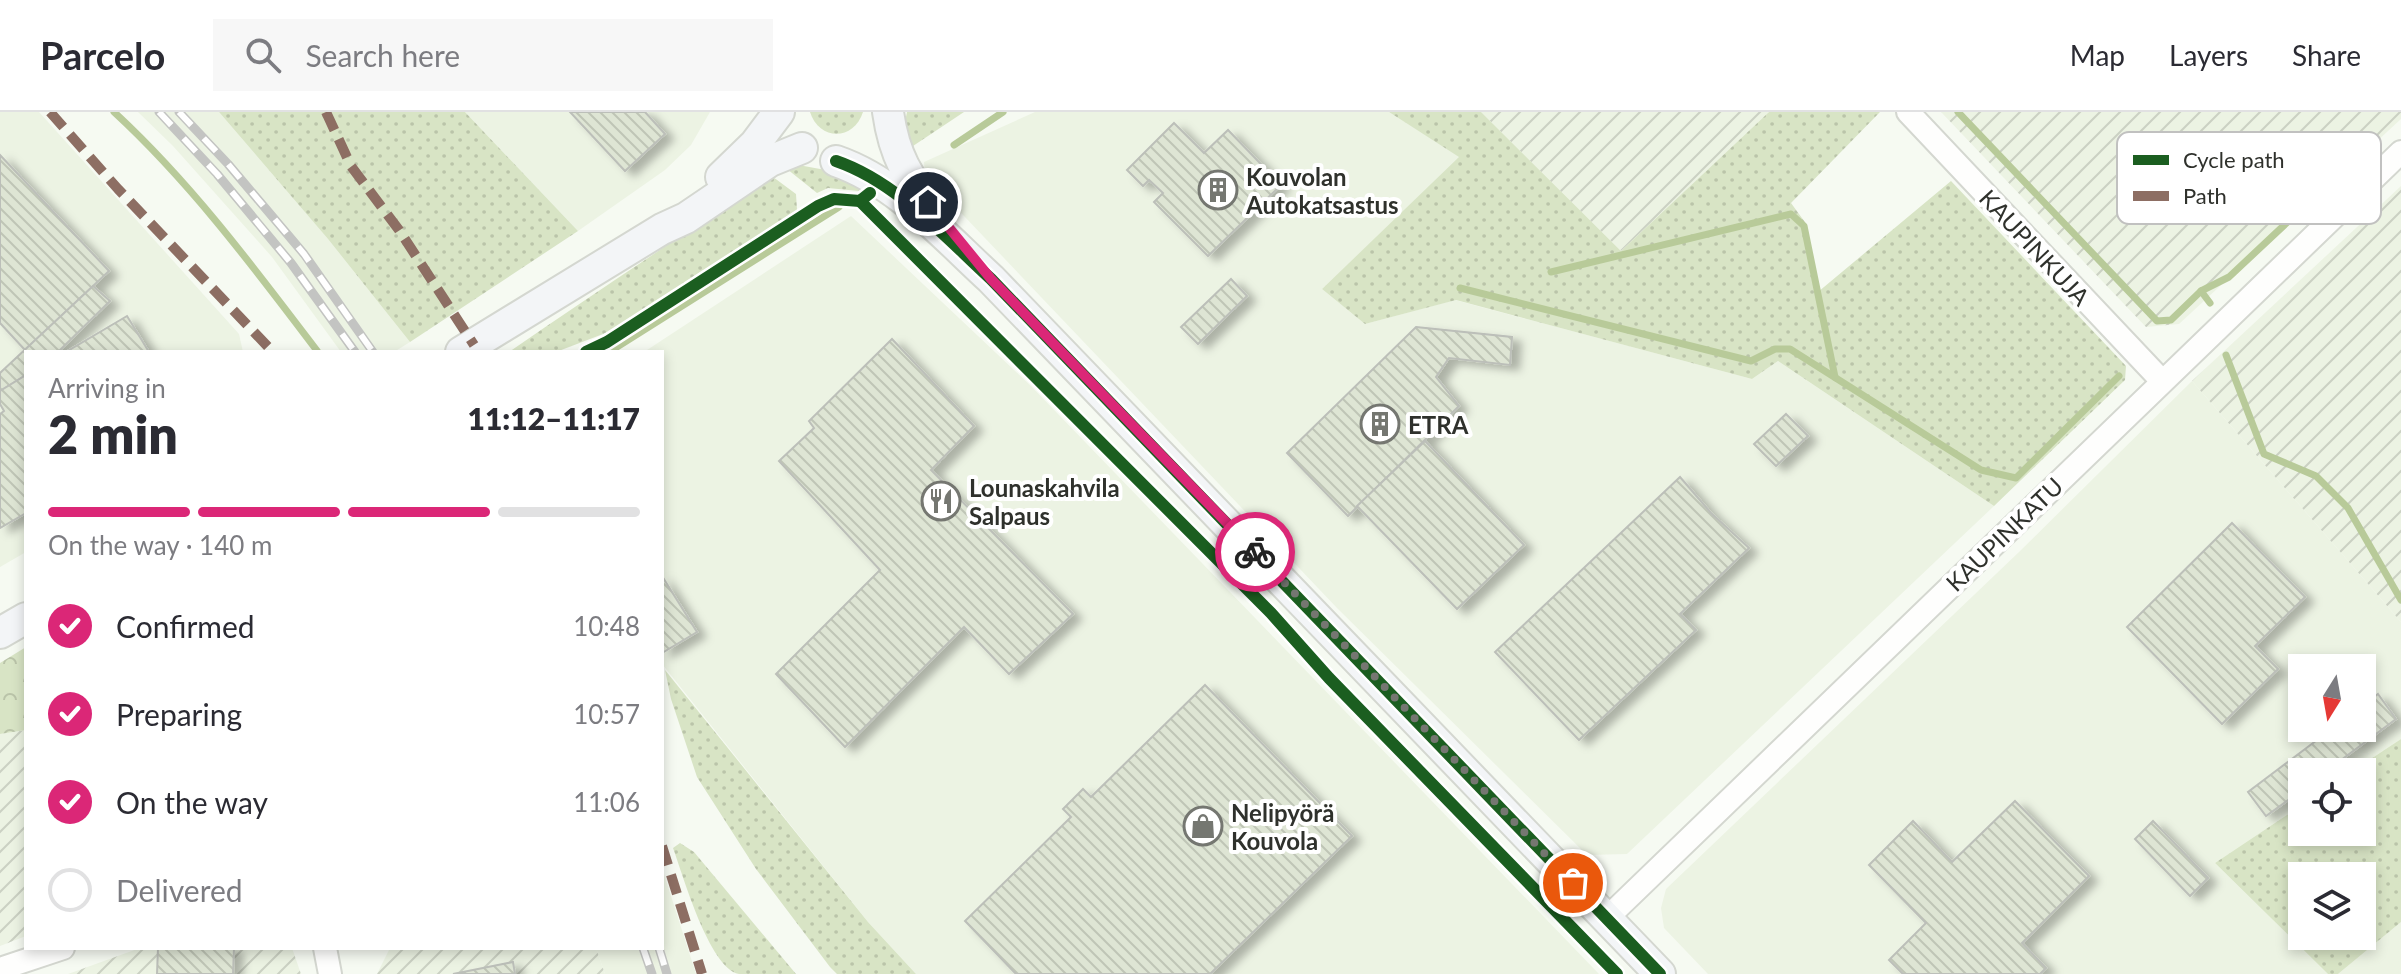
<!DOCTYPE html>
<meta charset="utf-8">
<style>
body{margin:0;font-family:Lato,sans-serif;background:#f7f7f7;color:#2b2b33;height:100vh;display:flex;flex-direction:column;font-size:30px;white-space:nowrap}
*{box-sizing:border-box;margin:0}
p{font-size:26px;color:#7c7c81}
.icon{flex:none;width:44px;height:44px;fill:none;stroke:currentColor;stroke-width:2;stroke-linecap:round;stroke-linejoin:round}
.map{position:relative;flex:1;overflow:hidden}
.details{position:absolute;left:24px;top:238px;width:640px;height:600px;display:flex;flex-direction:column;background:#fff;border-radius:0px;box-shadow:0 4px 12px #0003}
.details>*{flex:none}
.needle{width:52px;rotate:191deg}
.fabs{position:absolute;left:2288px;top:542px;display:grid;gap:16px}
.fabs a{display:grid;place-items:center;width:88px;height:88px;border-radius:0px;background:#fff;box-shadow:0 4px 12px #0003;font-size:40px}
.pin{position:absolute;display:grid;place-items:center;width:68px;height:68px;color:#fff;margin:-34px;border:4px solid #fff;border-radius:50%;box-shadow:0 2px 8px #0007}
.courier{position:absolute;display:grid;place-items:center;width:80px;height:80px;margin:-40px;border:6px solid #db2777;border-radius:50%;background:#fff;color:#222;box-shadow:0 2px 10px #0007}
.headline em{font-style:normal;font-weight:800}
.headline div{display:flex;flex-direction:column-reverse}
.headline{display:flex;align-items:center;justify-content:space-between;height:136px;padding:0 24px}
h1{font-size:52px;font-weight:800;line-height:60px}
.bar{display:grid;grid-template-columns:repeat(4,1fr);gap:12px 8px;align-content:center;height:96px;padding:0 24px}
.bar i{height:10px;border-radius:6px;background:#e1e1e2}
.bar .on{background:#db2777}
.bar p{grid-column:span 4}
ol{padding:0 24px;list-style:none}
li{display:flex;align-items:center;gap:24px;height:88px}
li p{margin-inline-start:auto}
li .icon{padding:8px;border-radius:50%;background:#db2777;color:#fff;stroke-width:4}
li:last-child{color:#7c7c81}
li i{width:44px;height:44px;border:4px solid #e1e1e2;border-radius:50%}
header{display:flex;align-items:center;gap:48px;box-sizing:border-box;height:112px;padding:0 40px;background:#fff;border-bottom:2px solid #e1e1e2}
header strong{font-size:38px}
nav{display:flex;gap:44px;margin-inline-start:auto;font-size:28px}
.search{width:560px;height:72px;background:#f7f7f7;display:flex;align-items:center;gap:20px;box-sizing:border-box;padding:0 28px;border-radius:0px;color:#7c7c81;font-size:30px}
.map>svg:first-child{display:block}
.built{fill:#ecf3e3;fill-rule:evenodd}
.industrial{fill:url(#industrial-furrows)}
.grass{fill:url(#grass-dots);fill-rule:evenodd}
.forest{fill:url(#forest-crowns)}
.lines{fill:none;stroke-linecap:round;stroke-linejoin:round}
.stream{stroke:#b8ca99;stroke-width:7}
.building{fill:url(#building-back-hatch);stroke:#bcbfb9;stroke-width:2;filter:url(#shadow)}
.street-casing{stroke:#d4d7d0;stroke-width:26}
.secondary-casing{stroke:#d4d7d0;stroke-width:34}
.street{stroke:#fefefd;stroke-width:22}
.secondary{stroke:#f3f5f7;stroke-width:30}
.rail-casing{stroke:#c3c4c2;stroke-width:9}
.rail{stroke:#fff;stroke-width:6;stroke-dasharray:18;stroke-linecap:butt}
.quiet{stroke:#8d6e63;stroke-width:10;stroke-dasharray:20 10;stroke-linecap:butt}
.cycleway-casing{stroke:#fff;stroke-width:17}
.cycleway{stroke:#1b5e20;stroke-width:12}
.done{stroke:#757771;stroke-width:8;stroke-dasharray:0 14.4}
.route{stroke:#db2777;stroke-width:10}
.labels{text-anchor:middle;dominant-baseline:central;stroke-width:8;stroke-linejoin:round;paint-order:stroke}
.poi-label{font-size:24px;font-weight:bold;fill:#2f312c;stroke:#fff;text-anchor:start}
.street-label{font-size:24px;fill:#2f312c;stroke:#fff}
.key{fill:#fff;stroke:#c1c1c0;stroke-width:2}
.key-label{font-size:22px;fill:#2f312c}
</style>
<header>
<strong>Parcelo</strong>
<div class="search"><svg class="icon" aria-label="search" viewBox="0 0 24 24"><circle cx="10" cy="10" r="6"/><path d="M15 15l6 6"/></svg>Search here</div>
<nav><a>Map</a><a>Layers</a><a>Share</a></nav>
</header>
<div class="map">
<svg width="2401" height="862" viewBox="0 0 2401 862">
<defs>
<pattern id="industrial-furrows" width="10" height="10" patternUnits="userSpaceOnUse" patternTransform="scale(2)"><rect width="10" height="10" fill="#ecf3e3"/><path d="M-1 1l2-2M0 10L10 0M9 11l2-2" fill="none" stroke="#cbd1c3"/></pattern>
<pattern id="grass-dots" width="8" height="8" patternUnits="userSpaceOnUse" patternTransform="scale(2)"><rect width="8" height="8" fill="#d8e4c5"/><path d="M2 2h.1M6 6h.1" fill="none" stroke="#bac4a9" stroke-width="1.8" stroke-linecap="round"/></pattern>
<pattern id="forest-crowns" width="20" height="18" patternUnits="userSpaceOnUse" patternTransform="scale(2)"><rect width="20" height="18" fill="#d8e4c5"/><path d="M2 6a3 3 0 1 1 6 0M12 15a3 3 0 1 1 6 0" fill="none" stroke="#bac4a9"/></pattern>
<pattern id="building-back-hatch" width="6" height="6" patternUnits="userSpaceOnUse" patternTransform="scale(2)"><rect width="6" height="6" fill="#dee5d4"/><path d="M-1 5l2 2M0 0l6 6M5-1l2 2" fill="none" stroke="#bfc5b6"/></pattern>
<filter id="shadow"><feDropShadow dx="9" dy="5" stdDeviation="4" flood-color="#0004"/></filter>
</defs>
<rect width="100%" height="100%" fill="#f6faf2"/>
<g class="built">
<path d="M0 0H39L239 222 243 240H26V440L0 455Z"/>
<path d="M138 0H219L328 127 410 230 394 240H341L272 145 173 34Z"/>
<path d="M465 0H710L691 33 665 58 578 119Z"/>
<path d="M1035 0H1389L1460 45 1322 177 1365 212 1455 188 1752 267 1778 249 1994 394 1627 742 1587 743 1337 496 925 63 924 50Z"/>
<path d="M851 104 1031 274 1599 862H916L868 810 662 552V240H644Z"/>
<path d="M2192 269 2401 510V627L2351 660H2302V693L2215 751 2328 862H1708L1664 816 1661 796 1666 777 2019 440ZM2302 556H2362V616H2302Z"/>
<path d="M662 756 696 862H605L596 836H662Z"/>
<path d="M2401 810V862H2338Z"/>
</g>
<g class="industrial">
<path d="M1481 0H1769L1621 139Z"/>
<path d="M1941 0H2401V7L2179 212 2146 215Z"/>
<path d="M2401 74V510L2192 269Z"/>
<path d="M26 618V824L0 834V622Z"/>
<path d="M140 836H292L301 862H68Z"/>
<path d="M390 836H596L605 862H377Z"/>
</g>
<g class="grass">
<path d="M219 0H465L578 119 410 230 328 127Z"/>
<path d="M810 0H863C854 29 819 29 810 0Z"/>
<path d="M907 0H964L907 38 905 10Z"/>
<path d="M1389 0H1481L1621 139 1769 0H1880L1791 91 1807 113 1818 180 1951 69 2126 254 2125 268 1994 394 1778 249 1752 267 1456 188 1365 212 1322 177 1459 45Z"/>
<path d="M793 52 831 59 865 73 859 79 828 76 817 81 782 53Z"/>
<path d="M769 62 796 82 797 98 611 219 556 240H509C595 180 684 124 769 62Z"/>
<path d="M665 558 868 810 916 862H837L830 855 756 757 697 665 671 587Z"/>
<path d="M2401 627V810L2338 862H2328L2215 751 2302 693V720H2362V660H2351ZM2302 764H2362V824H2302Z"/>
<path d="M680 731 694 740 796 862C779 862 757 862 739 862 709 856 683 763 673 736Z"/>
</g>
<path class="forest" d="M26 535V618L0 622V551Z"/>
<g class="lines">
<g class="stream">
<path d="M114 0C191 71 255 157 318 240"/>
<path d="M1958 0 2157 209 2171 208 2201 179 2229 165 2375 28"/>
<path d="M954 33 1003 0"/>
<path d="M1551 160 1791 102 1804 114 1835 265"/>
<path d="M1460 176 1751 249 1775 237H1790L1981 358 2016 366 2119 264"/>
<path d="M2201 179 2210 191"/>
<path d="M609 240 839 95"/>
<path d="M2226 243 2264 342 2316 364 2348 396 2401 488"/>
</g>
</g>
<g class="building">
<path d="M570 0H645L665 22 625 59Z"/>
<path d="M1174 11 1204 41 1228 18 1281 73 1208 144 1154 90 1163 81 1149 68 1143 74 1127 58Z"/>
<path d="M0 43 109 159 25 238 0 211Z"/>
<path d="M1231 167 1247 184 1198 232 1181 215Z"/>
<path d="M93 174 110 189 58 240H26V263L0 279V261Z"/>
<path d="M127 204 149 240H66Z"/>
<path d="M1416 215 1512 225 1510 253 1449 246 1436 265 1459 294 1348 404 1287 341Z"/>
<path d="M892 227 974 314 931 358 1073 502 1009 562 964 515 845 635 776 562 880 458 779 349 814 316 809 309Z"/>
<path d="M26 263V401L0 416V302L4 299 0 292V279Z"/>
<path d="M1786 302 1808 324 1776 354 1754 332Z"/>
<path d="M1425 329 1524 433 1457 497 1357 394Z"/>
<path d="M1680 365 1711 401 1749 436 1680 502 1696 518 1579 628 1495 540Z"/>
<path d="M2232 411 2305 485 2255 534 2278 557 2222 612 2127 515Z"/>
<path d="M662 464 697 520 662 541Z"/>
<path d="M1205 573 1352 724 1210 862H1016L965 809 1071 705 1063 697 1083 677 1091 685Z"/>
<path d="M2378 582 2396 607 2325 660H2302V678L2266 704 2248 680 2333 616H2362V594Z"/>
<path d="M2015 689 2089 764 2022 831 2046 856 2040 862H1903L1889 848 1926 811 1869 753 1913 709 1952 750Z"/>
<path d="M2153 709 2208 766 2190 784 2135 727Z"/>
<path d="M158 836H234L233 862H157Z"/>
<path d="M513 850 515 862H453Z"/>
</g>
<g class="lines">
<g class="street-casing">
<g id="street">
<path d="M1908 0 2162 269"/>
<path d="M1607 806 2401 40"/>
<path d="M325 836 330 862"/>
<path d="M0 857 63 836"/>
</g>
</g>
<g class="secondary-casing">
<g id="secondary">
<path d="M888 0C894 43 908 68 937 100"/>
<path d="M836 49C897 70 944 124 991 167L1660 862"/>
<path d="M721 65 755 32 779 0"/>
<path d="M461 240 662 117 686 106 770 49 802 36"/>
<path d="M0 521 26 506"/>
</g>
</g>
<use href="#street" class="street"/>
<use href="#secondary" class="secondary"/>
<g class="rail-casing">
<g id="rail">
<path d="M159 0 217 62 291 151 355 240"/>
<path d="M179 0 228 52 304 142 373 240"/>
<path d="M643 836 652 862"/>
<path d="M659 836 667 862"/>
</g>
</g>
<use href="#rail" class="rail"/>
<g class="quiet">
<path d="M50 0 118 77 273 240"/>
<path d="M326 0 351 54 399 118 474 233"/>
<path d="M662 734 702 862"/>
</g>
<g class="cycleway-casing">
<g id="cycleway">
<path d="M836 49C897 70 944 124 991 167L1660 862"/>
<path d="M860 89 1271 501 1329 566 1617 862"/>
<path d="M586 240 607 230 818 94 834 87 860 89 870 81"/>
</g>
</g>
<use href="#cycleway" class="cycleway"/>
</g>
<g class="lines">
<path class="done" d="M1255 440 1573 771"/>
<path class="route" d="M928 90 991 167 1255 440"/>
</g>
<defs>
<g id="building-ring" transform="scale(2)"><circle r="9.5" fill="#fff" stroke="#757771" stroke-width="1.5"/><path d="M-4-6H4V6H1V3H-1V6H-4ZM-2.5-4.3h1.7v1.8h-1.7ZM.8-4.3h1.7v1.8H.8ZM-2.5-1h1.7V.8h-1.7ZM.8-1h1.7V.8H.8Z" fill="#757771"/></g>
<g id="restaurant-ring" transform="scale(2)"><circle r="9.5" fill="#fff" stroke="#757771" stroke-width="1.5"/><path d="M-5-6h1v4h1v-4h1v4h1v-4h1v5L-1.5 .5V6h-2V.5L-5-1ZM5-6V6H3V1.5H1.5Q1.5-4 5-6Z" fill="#757771"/></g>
<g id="shop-ring" transform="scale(2)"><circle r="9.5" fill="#fff" stroke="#757771" stroke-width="1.5"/><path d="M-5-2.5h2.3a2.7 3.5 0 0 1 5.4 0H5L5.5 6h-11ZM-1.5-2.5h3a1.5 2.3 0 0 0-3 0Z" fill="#757771"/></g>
</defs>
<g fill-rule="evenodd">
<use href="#building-ring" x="1218" y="78"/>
<use href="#building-ring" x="1380" y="312"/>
<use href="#restaurant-ring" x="941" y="389"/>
<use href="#shop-ring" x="1203" y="714"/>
</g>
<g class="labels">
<g class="poi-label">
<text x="1246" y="64">Kouvolan<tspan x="1246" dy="28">Autokatsastus</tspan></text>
<text x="1408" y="312">ETRA</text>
<text x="969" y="375">Lounaskahvila<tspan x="969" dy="28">Salpaus</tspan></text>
<text x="1231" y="700">Nelipyörä<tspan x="1231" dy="28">Kouvola</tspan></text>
</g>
<g class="street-label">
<text transform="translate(2035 135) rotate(47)">KAUPINKUJA</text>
<text transform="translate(2004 422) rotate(-44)">KAUPINKATU</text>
</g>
</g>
<rect x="2117" y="20" width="264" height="92" rx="12" class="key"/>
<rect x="2133" y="43" width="36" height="10" fill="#1b5e20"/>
<rect x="2133" y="79" width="36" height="10" fill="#8d6e63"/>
<g class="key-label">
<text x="2183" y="56">Cycle path</text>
<text x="2183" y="92">Path</text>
</g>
</svg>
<div class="fabs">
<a><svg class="needle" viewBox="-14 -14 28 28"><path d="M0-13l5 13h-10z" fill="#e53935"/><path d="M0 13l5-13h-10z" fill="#7c7c81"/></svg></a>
<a><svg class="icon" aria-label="locate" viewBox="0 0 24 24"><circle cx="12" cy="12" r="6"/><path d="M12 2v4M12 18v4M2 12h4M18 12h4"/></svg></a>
<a><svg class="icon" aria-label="layers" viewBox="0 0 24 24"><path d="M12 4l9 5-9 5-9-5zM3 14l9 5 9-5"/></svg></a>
</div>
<div class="pin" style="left:1573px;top:771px;background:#ea580c"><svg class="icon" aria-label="bag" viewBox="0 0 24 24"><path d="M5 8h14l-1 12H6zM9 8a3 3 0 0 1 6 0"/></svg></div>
<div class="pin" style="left:928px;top:90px;background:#1f2937"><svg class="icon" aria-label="home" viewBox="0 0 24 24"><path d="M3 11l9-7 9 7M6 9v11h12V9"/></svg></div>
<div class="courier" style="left:1255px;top:440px"><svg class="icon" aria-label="bike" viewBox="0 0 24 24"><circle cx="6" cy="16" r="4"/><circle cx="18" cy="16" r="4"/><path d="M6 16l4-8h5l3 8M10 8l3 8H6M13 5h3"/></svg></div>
<section class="details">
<div class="headline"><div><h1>2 min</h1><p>Arriving in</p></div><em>11:12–11:17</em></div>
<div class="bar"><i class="on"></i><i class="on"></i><i class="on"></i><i></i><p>On the way · 140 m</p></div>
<ol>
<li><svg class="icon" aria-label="check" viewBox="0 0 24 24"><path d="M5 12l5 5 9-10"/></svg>Confirmed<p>10:48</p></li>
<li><svg class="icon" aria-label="check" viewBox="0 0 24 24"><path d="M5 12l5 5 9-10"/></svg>Preparing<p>10:57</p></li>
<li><svg class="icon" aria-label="check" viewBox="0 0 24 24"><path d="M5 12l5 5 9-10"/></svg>On the way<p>11:06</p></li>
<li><i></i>Delivered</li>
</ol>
</section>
</div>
